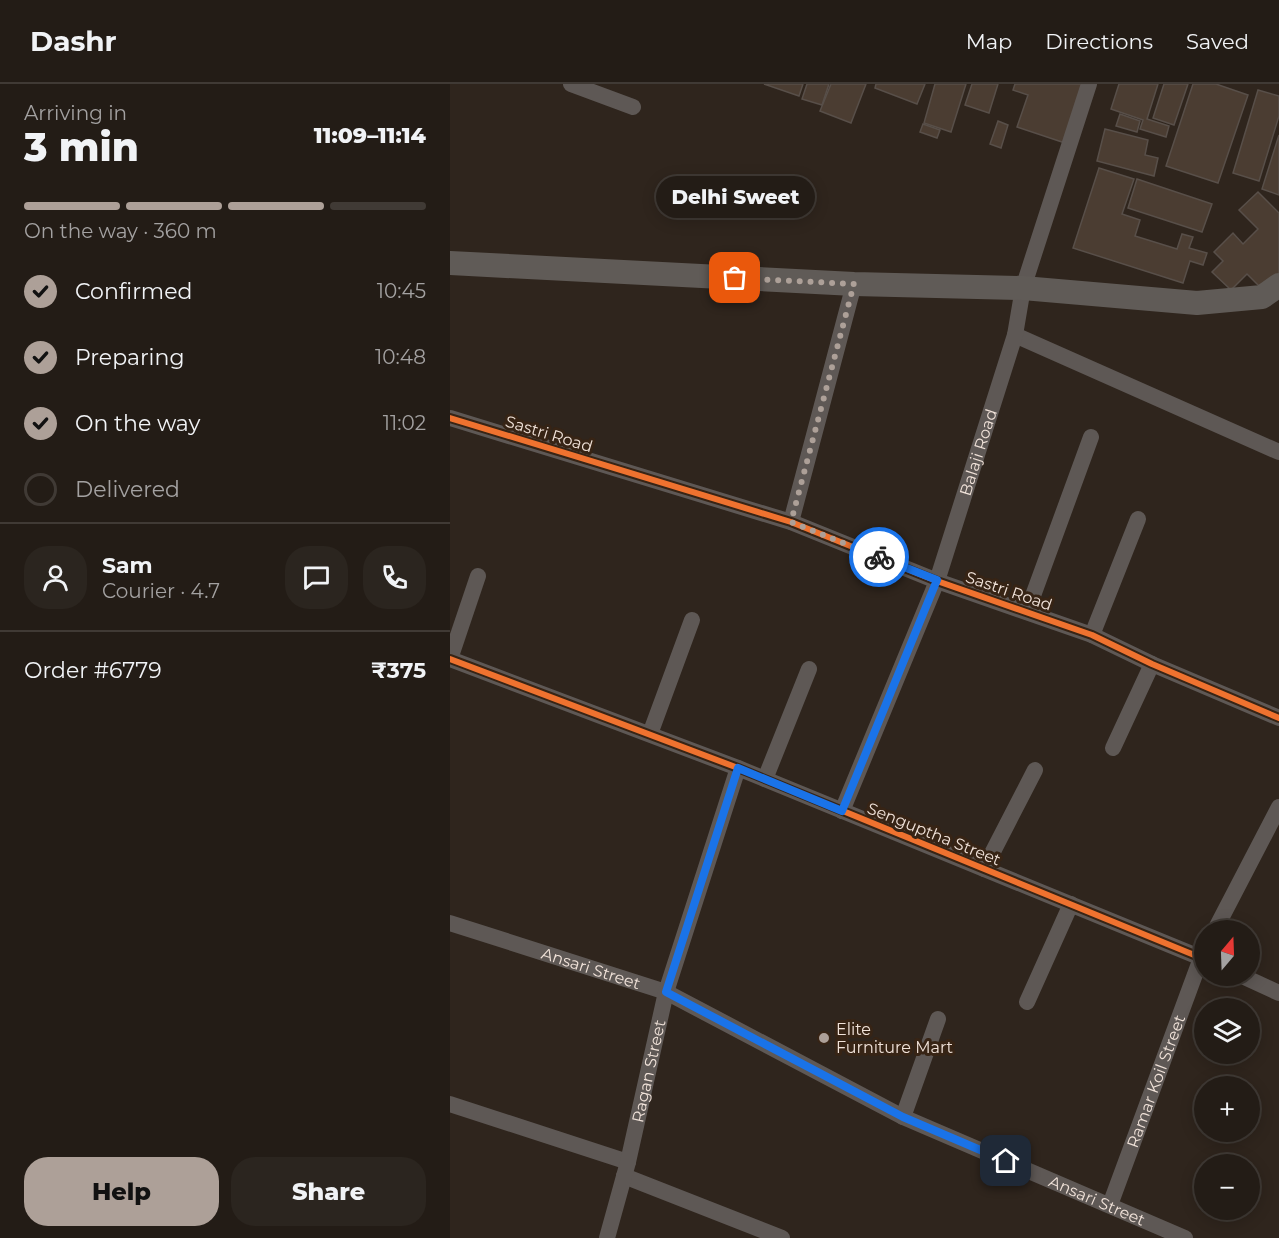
<!DOCTYPE html>
<meta charset="utf-8">
<style>
body{margin:0;font-family:Montserrat,sans-serif;background:#2b251f;color:#f1f3f6;height:100vh;display:flex;flex-direction:column;font-size:22px;white-space:nowrap}
*{box-sizing:border-box;margin:0}
p{font-size:20px;color:#a3a1a1}
.icon{flex:none;width:33px;height:33px;fill:none;stroke:currentColor;stroke-width:2;stroke-linecap:round;stroke-linejoin:round}
.map{position:relative;flex:1;overflow:hidden}
.details{display:flex;flex-direction:column;background:#231c16;width:450px}
.details>*{flex:none}
.needle{width:39px;rotate:19deg}
.tools{position:absolute;left:744px;top:836px;display:grid;gap:12px}
.tools a{display:grid;place-items:center;width:66px;height:66px;border-radius:50%;background:#231c16;box-shadow:0 3px 15px #0003,0 0 0 2px #403a35;font-size:30px}
.pin{position:absolute;display:grid;place-items:center;width:51px;height:51px;color:#fff;margin:-26px;border-radius:12px;box-shadow:0 3px 9px #0006}
.courier{position:absolute;display:grid;place-items:center;width:60px;height:60px;margin:-30px;border:4px solid #1a73e8;border-radius:50%;background:#fff;color:#222;box-shadow:0 2px 8px #0007}
.bubble{position:absolute;height:42px;border-radius:21px;background:#231c16;box-shadow:0 3px 15px #0003,0 0 0 2px #403a35;font-size:20px;font-weight:800;line-height:42px;text-align:center}
.headline em{font-style:normal;font-weight:800}
.headline div{display:flex;flex-direction:column-reverse}
.headline{display:flex;align-items:center;justify-content:space-between;height:102px;padding:0 24px}
h1{font-size:39px;font-weight:800;line-height:45px}
.bar{display:grid;grid-template-columns:repeat(4,1fr);gap:9px 6px;align-content:center;height:72px;padding:0 24px}
.bar i{height:8px;border-radius:4px;background:#403a35}
.bar .selected{background:#ada098}
.bar p{grid-column:span 4}
.line{display:flex;align-items:center;gap:15px;padding:0 24px;border-top:2px solid #403a35}
.line div{flex:1}
.round{display:grid;place-items:center;flex:none;width:63px;height:63px;border-radius:24px;background:#2b251f}
ol{padding:0 24px;list-style:none}
li{display:flex;align-items:center;gap:18px;height:66px}
li p{margin-inline-start:auto}
li .icon{padding:6px;border-radius:50%;background:#ada098;color:#111;stroke-width:4}
li:last-child{color:#a3a1a1}
li i{width:33px;height:33px;border:3px solid #403a35;border-radius:50%}
.button{display:flex;gap:12px;margin-top:auto;padding:12px 24px}
.button a{flex:1;height:69px;border-radius:24px;background:#ada098;color:#111;font-size:24px;font-weight:800;line-height:69px;text-align:center}
.button a+a{background:#2b251f;color:#f1f3f6}
header{display:flex;align-items:center;gap:36px;box-sizing:border-box;height:84px;padding:0 30px;background:#231c16;border-bottom:2px solid #403a35}
header strong{font-size:28px}
nav{display:flex;gap:33px;margin-inline-start:auto;font-size:21px}
main{display:flex;flex:1;min-height:0}
.map>svg:first-child{display:block}
.building{fill:#4b3d32;stroke:#584f49;stroke-width:1.5}
.lines{fill:none;stroke-linecap:round;stroke-linejoin:round}
.street{stroke:#5e5855;stroke-width:16}
.secondary{stroke:#605b57;stroke-width:24}
.cycleway-casing{stroke:#372415;stroke-width:10}
.cycleway{stroke:#ef722f;stroke-width:6}
.done{stroke:#ada098;stroke-width:6;stroke-dasharray:0 10.8}
.route{stroke:#1a73e8;stroke-width:8}
.poi-dot{fill:#ada098;stroke:#372415;stroke-width:2}
.labels{text-anchor:middle;dominant-baseline:central;stroke-width:6;stroke-linejoin:round;paint-order:stroke}
.street-label{font-size:16px;fill:#f1e3da;stroke:#372415}
.poi-label{font-size:16px;fill:#f1e3da;stroke:#372415;text-anchor:start}
</style>
<header>
<strong>Dashr</strong>
<nav><a>Map</a><a>Directions</a><a>Saved</a></nav>
</header>
<main>
<section class="details">
<div class="headline"><div><h1>3 min</h1><p>Arriving in</p></div><em>11:09–11:14</em></div>
<div class="bar"><i class="selected"></i><i class="selected"></i><i class="selected"></i><i></i><p>On the way · 360 m</p></div>
<ol>
<li><svg class="icon" aria-label="check" viewBox="0 0 24 24"><path d="M5 12l5 5 9-10"/></svg>Confirmed<p>10:45</p></li>
<li><svg class="icon" aria-label="check" viewBox="0 0 24 24"><path d="M5 12l5 5 9-10"/></svg>Preparing<p>10:48</p></li>
<li><svg class="icon" aria-label="check" viewBox="0 0 24 24"><path d="M5 12l5 5 9-10"/></svg>On the way<p>11:02</p></li>
<li><i></i>Delivered</li>
</ol>
<div class="line" style="height:108px"><a class="round"><svg class="icon" aria-label="person" viewBox="0 0 24 24"><circle cx="12" cy="8" r="4"/><path d="M4 21q1-7 8-7t8 7"/></svg></a><div><b>Sam</b><p>Courier · 4.7</p></div><a class="round"><svg class="icon" aria-label="chat" viewBox="0 0 24 24"><path d="M4 5h16v11H9l-5 4z"/></svg></a><a class="round"><svg class="icon" aria-label="phone" viewBox="0 0 24 24"><path d="M5 4h4l2 5-3 2q2 4 5 5l2-3 5 2v4C11 20 4 13 5 4z"/></svg></a></div>
<div class="line" style="height:78px"><div>Order #6779</div><b>₹375</b></div>
<div class="button"><a>Help</a><a>Share</a></div>
</section>
<div class="map">
<svg width="829" height="1154" viewBox="0 0 829 1154">
<rect width="100%" height="100%" fill="#2f251d"/>
<g class="building">
<path d="M314 0H353L349 12Z"/>
<path d="M357 0H379L372 21 352 15Z"/>
<path d="M381 0H416L401 39 370 27Z"/>
<path d="M426 0H475L467 20 425 4Z"/>
<path d="M485 0H516L501 48 474 39Z"/>
<path d="M522 0H548L539 29 515 21Z"/>
<path d="M565 0H635L615 59 567 43 578 11 563 6Z"/>
<path d="M669 0H708L697 35 719 42 716 53 690 45 693 36 661 25Z"/>
<path d="M714 0H738L724 41 703 34Z"/>
<path d="M743 0H766L798 11 768 99 716 82Z"/>
<path d="M808 6 829 12V32L809 97 783 89Z"/>
<path d="M670 30 690 37 687 48 666 42Z"/>
<path d="M548 37 558 41 551 64 540 60Z"/>
<path d="M473 40 490 46 487 54 470 48Z"/>
<path d="M655 45 698 56 695 71 708 74 704 92 647 77Z"/>
<path d="M829 51V111L812 105Z"/>
<path d="M649 84 684 95 672 130 690 136 685 152 727 165 732 150 743 153 739 164 757 169 753 181 740 177 733 199 623 164Z"/>
<path d="M687 95 762 120 752 148 678 124Z"/>
<path d="M808 108 829 129V194L815 208 797 190 781 206 762 188 773 177 764 168 783 149 793 160 808 145 789 126Z"/>
</g>
<g class="lines">
<g class="street">
<path d="M121 0 183 23"/>
<path d="M565 251 829 368"/>
<path d="M0 334 341 438 487 497 642 551 702 580 829 634"/>
<path d="M341 438 404 200"/>
<path d="M577 528 641 353"/>
<path d="M642 551 688 435"/>
<path d="M0 575 288 684 754 875"/>
<path d="M0 575 28 492"/>
<path d="M200 650 242 536"/>
<path d="M663 664 702 580"/>
<path d="M315 695 359 585"/>
<path id="s1" d="M392 727 487 497 565 251 573 204 639 0"/>
<path d="M534 785 585 686"/>
<path id="s2" d="M0 839 216 908 453 1033 735 1154"/>
<path d="M765 846 829 723"/>
<path d="M790 891 829 909"/>
<path d="M577 918 621 820"/>
<path d="M0 1020 178 1078"/>
<path d="M453 1033 488 935"/>
<path d="M174 1092 332 1154"/>
<path id="s3" d="M660 1121 754 866"/>
<path id="s4" d="M157 1154 178 1078 216 908 288 684"/>
</g>
<path class="secondary" d="M0 179 404 200 573 204 747 219 812 213 829 201"/>
<g class="cycleway-casing">
<g id="cycleway">
<path d="M0 334 341 438 487 497 642 551 702 580 829 634"/>
<path d="M0 575 288 684 754 875"/>
</g>
</g>
<use href="#cycleway" class="cycleway"/>
</g>
<g class="lines">
<path class="done" d="M285 194 404 200 341 438 429 473"/>
<path class="route" d="M429 473 487 496 392 727 288 684 216 908 453 1033 556 1077"/>
</g>
<circle class="poi-dot" cx="374" cy="954" r="6"/>
<g class="labels">
<g class="street-label">
<text transform="translate(99 350) rotate(17)">Sastri Road</text>
<text stroke="none"><textPath href="#s1" startOffset="384">Balaji Road</textPath></text>
<text transform="translate(559 507) rotate(19)">Sastri Road</text>
<text transform="translate(484 750) rotate(22)">Senguptha Street</text>
<text stroke="none"><textPath href="#s2" startOffset="148">Ansari Street</textPath></text>
<text stroke="none"><textPath href="#s4" startOffset="172">Ragan Street</textPath></text>
<text stroke="none"><textPath href="#s3" startOffset="132">Ramar Koil Street</textPath></text>
<text stroke="none"><textPath href="#s2" startOffset="706">Ansari Street</textPath></text>
</g>
<g class="poi-label">
<text x="386" y="945">Elite<tspan x="386" dy="18">Furniture Mart</tspan></text>
</g>
</g>
</svg>
<div class="tools">
<a><svg class="needle" viewBox="-14 -14 28 28"><path d="M0-13l5 13h-10z" fill="#e53935"/><path d="M0 13l5-13h-10z" fill="#a3a1a1"/></svg></a>
<a><svg class="icon" aria-label="layers" viewBox="0 0 24 24"><path d="M12 4l9 5-9 5-9-5zM3 14l9 5 9-5"/></svg></a>
<a>+</a>
<a>−</a>
</div>
<div class="pin" style="left:285px;top:194px;background:#ea580c"><svg class="icon" aria-label="bag" viewBox="0 0 24 24"><path d="M5 8h14l-1 12H6zM9 8a3 3 0 0 1 6 0"/></svg></div>
<div class="pin" style="left:556px;top:1077px;background:#1f2937"><svg class="icon" aria-label="home" viewBox="0 0 24 24"><path d="M3 11l9-7 9 7M6 9v11h12V9"/></svg></div>
<div class="courier" style="left:429px;top:473px"><svg class="icon" aria-label="bike" viewBox="0 0 24 24"><circle cx="6" cy="16" r="4"/><circle cx="18" cy="16" r="4"/><path d="M6 16l4-8h5l3 8M10 8l3 8H6M13 5h3"/></svg></div>
<div class="bubble" style="left:206px;top:92px;width:159px">Delhi Sweet</div>
</div>
</main>
